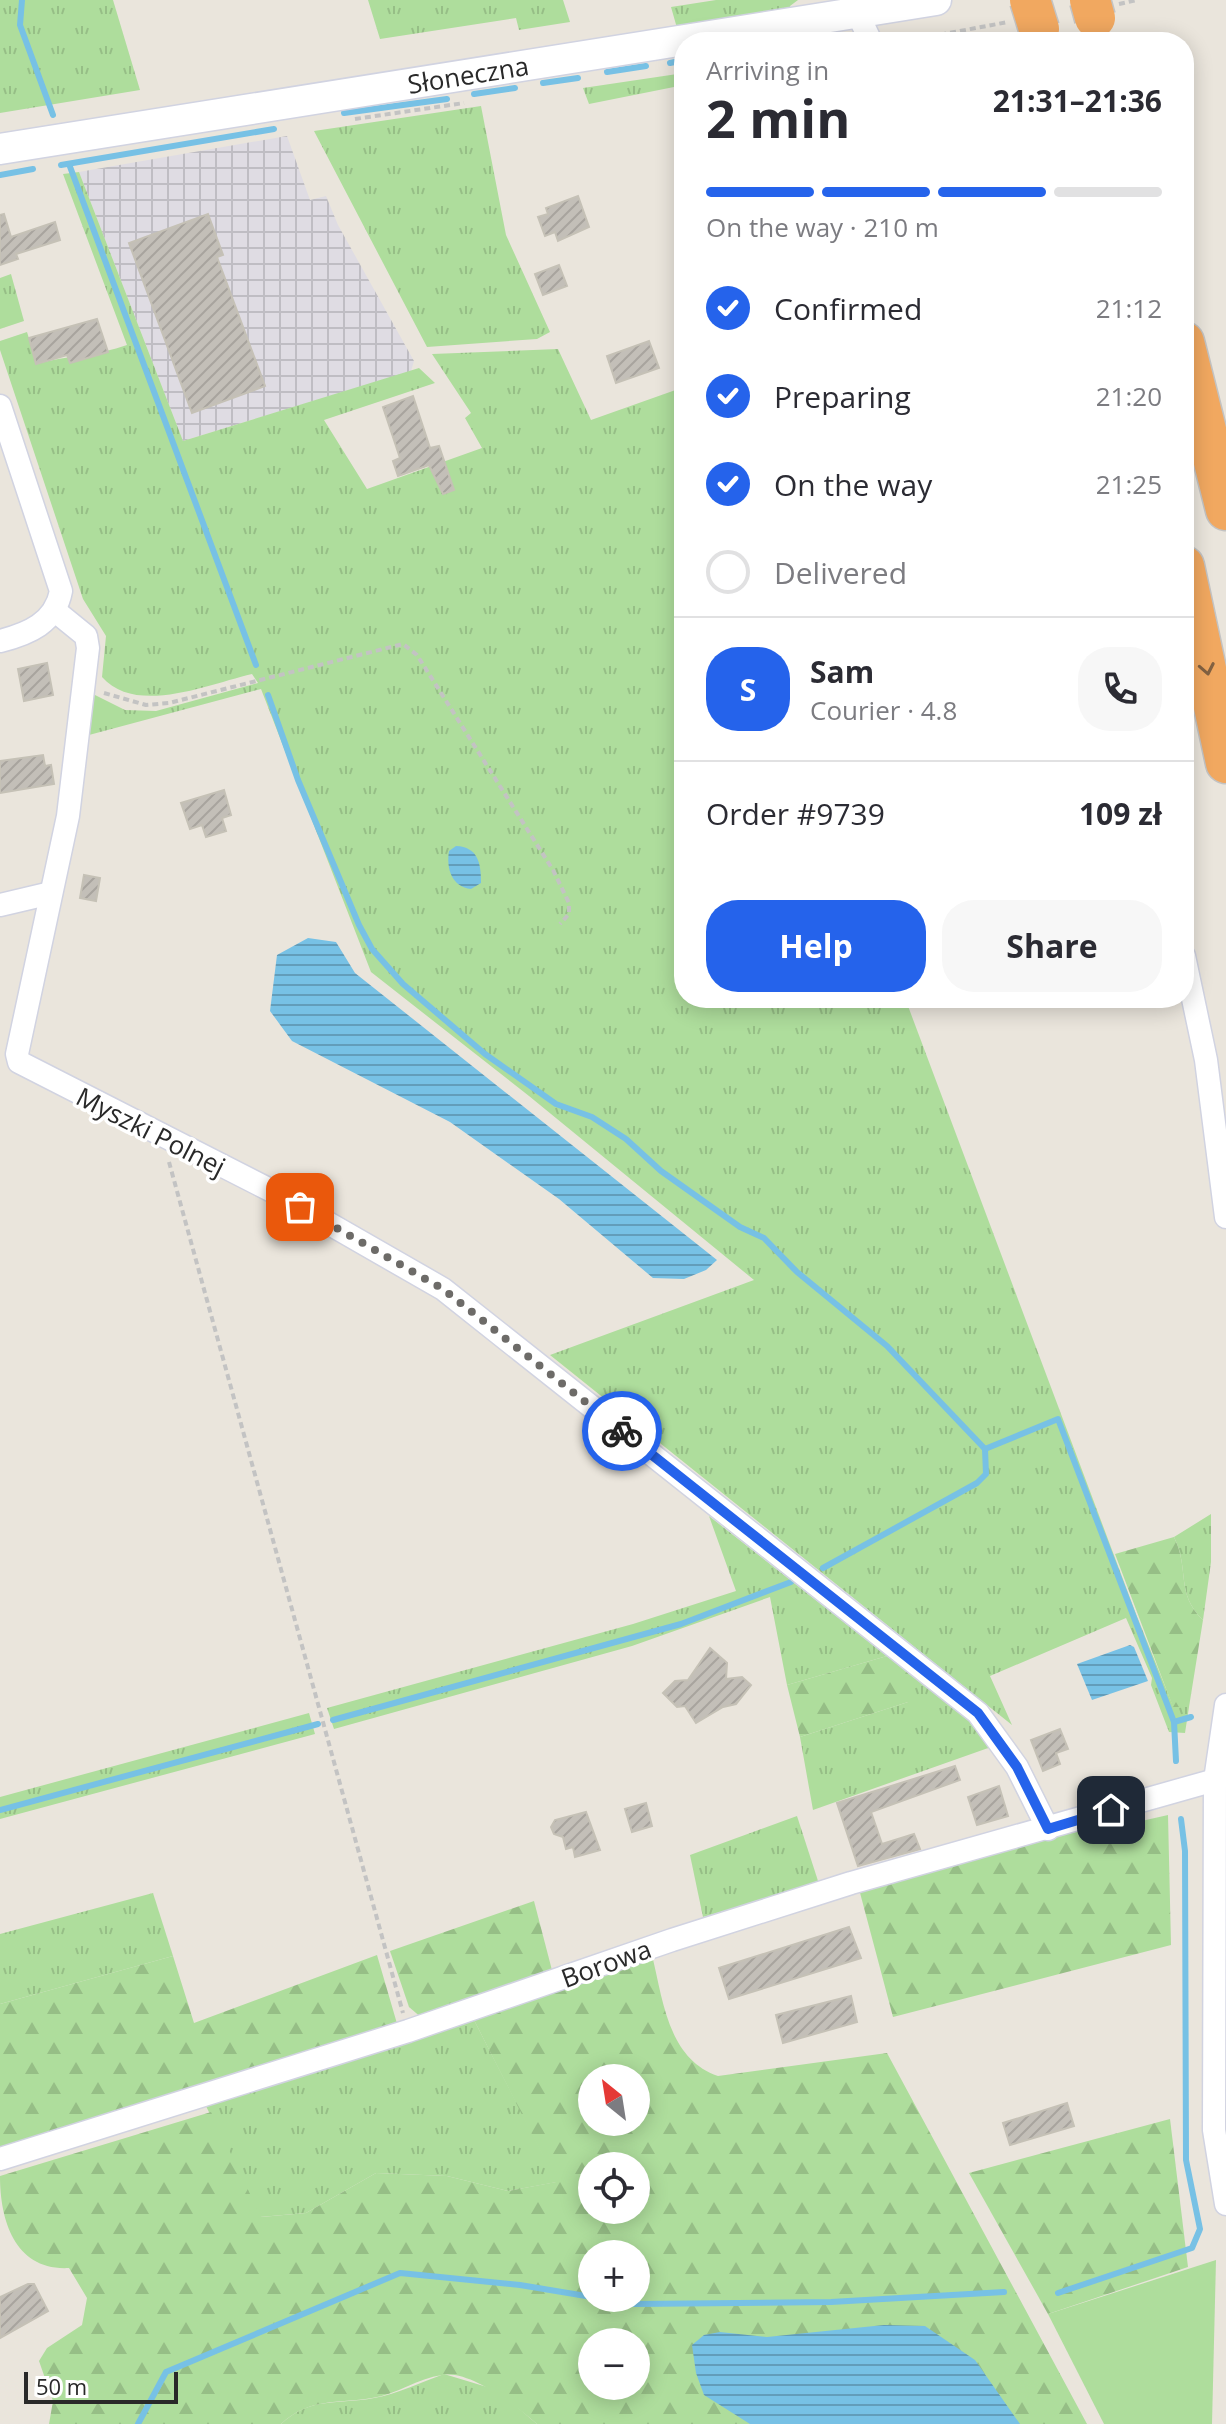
<!DOCTYPE html>
<meta charset="utf-8">
<style>
body{margin:0;font-family:"Open Sans",sans-serif;background:#f7f7f7;color:#2b2b33;height:100vh;display:flex;flex-direction:column;font-size:30px;white-space:nowrap}
*{box-sizing:border-box;margin:0}
p{font-size:26px;color:#7c7c81}
.icon{flex:none;width:44px;height:44px;fill:none;stroke:currentColor;stroke-width:2;stroke-linecap:round;stroke-linejoin:round}
.map{position:relative;flex:1;overflow:hidden}
.side{position:absolute;left:674px;top:32px;width:520px;height:976px;display:flex;flex-direction:column;background:#fff;border-radius:32px;box-shadow:0 4px 20px #0003}
.side>*{flex:none}
.needle{width:52px;rotate:330deg}
.buttons{position:absolute;left:578px;top:2064px;display:grid;gap:16px}
.buttons a{display:grid;place-items:center;width:72px;height:72px;border-radius:50%;background:#fff;box-shadow:0 4px 20px #0003;font-size:40px}
.scale{position:absolute;left:24px;bottom:20px;width:154px;box-sizing:border-box;padding-left:8px;border:4px solid #292929;border-top:0;font-size:22px;line-height:28px;white-space:nowrap;color:#292929;-webkit-text-stroke:6px #fff;paint-order:stroke}
.pin{position:absolute;display:grid;place-items:center;width:68px;height:68px;color:#fff;margin:-34px;border-radius:16px;box-shadow:0 4px 12px #0006}
.courier{position:absolute;display:grid;place-items:center;width:80px;height:80px;margin:-40px;border:6px solid #2563eb;border-radius:50%;background:#fff;color:#222;box-shadow:0 2px 10px #0007}
.overview em{font-style:normal;font-weight:700}
.overview div{display:flex;flex-direction:column-reverse}
.overview{display:flex;align-items:center;justify-content:space-between;height:136px;padding:0 32px}
h1{font-size:52px;font-weight:700;line-height:60px}
.bar{display:grid;grid-template-columns:repeat(4,1fr);gap:12px 8px;align-content:center;height:96px;padding:0 32px}
.bar i{height:10px;border-radius:6px;background:#e1e1e2}
.bar .selected{background:#2563eb}
.bar p{grid-column:span 4}
.line{display:flex;align-items:center;gap:20px;padding:0 32px;border-top:2px solid #e1e1e2}
.line div{flex:1}
.round{display:grid;place-items:center;flex:none;width:84px;height:84px;border-radius:32px;background:#f7f7f7}
ol{padding:0 32px;list-style:none}
li{display:flex;align-items:center;gap:24px;height:88px}
li p{margin-inline-start:auto}
li .icon{padding:8px;border-radius:50%;background:#2563eb;color:#fff;stroke-width:4}
li:last-child{color:#7c7c81}
li i{width:44px;height:44px;border:4px solid #e1e1e2;border-radius:50%}
.button{display:flex;gap:16px;margin-top:auto;padding:16px 32px}
.button a{flex:1;height:92px;border-radius:32px;background:#2563eb;color:#fff;font-size:32px;font-weight:700;line-height:92px;text-align:center}
.button a+a{background:#f7f7f7;color:#2b2b33}
.map>svg:first-child{display:block}
.industrial{fill:url(#industrial-grid)}
.grass{fill:url(#grass-tufts)}
.forest{fill:url(#forest-firs);fill-rule:evenodd}
.garden{fill:#aedd9c}
.water{fill:url(#water-rules)}
.lines{fill:none;stroke-linecap:round;stroke-linejoin:round}
.stream{stroke:#77c1e5;stroke-width:6}
.building{fill:url(#building-hatch);stroke:#c5c1b6;stroke-width:2}
.minor-casing{stroke:#d1d3e1;stroke-width:25}
.secondary-casing{stroke:#d1d3e1;stroke-width:33}
.motorway-casing{stroke:#c3c3c3;stroke-width:43}
.path{stroke:#c3c3c3;stroke-width:4;stroke-dasharray:6 4;stroke-linecap:butt}
.minor{stroke:#fff;stroke-width:22}
.secondary{stroke:#fff;stroke-width:30}
.motorway{stroke:#f1a860;stroke-width:40}
.motorway-bridge-casing{stroke:#c3c3c3;stroke-width:43;stroke-linecap:butt}
.motorway-bridge{stroke:#f1a860;stroke-width:40}
.oneway{stroke:#836242}
.done{stroke:#6d6b68;stroke-width:8;stroke-dasharray:0 14.4}
.route{stroke:#2563eb;stroke-width:10}
.labels{text-anchor:middle;dominant-baseline:central;stroke-width:7;stroke-linejoin:round;paint-order:stroke}
.street-label{font-size:26px;fill:#292929;stroke:#fff}
</style>
<div class="map">
<svg width="1226" height="2424" viewBox="0 0 1226 2424">
<defs>
<pattern id="industrial-grid" width="8" height="8" patternUnits="userSpaceOnUse" patternTransform="scale(2)"><rect width="8" height="8" fill="#dfdce3"/><path d="M0 4h8M4 0v8" fill="none" stroke="#bfbdc3"/></pattern>
<pattern id="grass-tufts" width="24" height="20" patternUnits="userSpaceOnUse" patternTransform="scale(2)"><rect width="24" height="20" fill="#aedd9c"/><path d="M3 7l-1-3M5 7V3M7 7l1-3M15 17l-1-3M17 17v-4M19 17l1-3" fill="none" stroke="#96be86"/></pattern>
<pattern id="forest-firs" width="22" height="20" patternUnits="userSpaceOnUse" patternTransform="scale(2)"><rect width="22" height="20" fill="#aedd9c"/><path d="M5 1l3.5 6h-7zM16 11l3.5 6h-7z" fill="#96be86"/></pattern>
<pattern id="water-rules" width="6" height="5" patternUnits="userSpaceOnUse" patternTransform="scale(2)"><rect width="6" height="5" fill="#77c1e5"/><path d="M0 2.5h6" fill="none" stroke="#629dba"/></pattern>
<pattern id="building-hatch" width="6" height="6" patternUnits="userSpaceOnUse" patternTransform="scale(2)"><rect width="6" height="6" fill="#c3bfb8"/><path d="M-1 1l2-2M0 6l6-6M5 7l2-2" fill="none" stroke="#a8a49e"/></pattern>
</defs>
<rect width="100%" height="100%" fill="#eae5dc"/>
<path class="industrial" d="M287 136 310 200 326 196 338 225 414 361 411 371 183 441 79 172Z"/>
<g class="grass">
<path d="M0 0H113L140 90 0 113Z"/>
<path d="M368 0H563L570 22 519 30 516 18 380 39Z"/>
<path d="M716 0H798L790 6 791 11 677 28 671 7Z"/>
<path d="M684 73V85L589 104 583 88Z"/>
<path d="M481 106 506 235 550 332 537 339 427 347 314 131Z"/>
<path d="M79 172 183 441 419 368 435 383 324 420 367 489 482 448 465 418 471 413 432 354 558 349 591 420 684 387V998H905L1136 1614 1173 1706 1189 1707 1185 1733 1169 1732 1151 1685 1152 1678 1126 1618 990 1676 1012 1725 550 1355 754 1280 529 1096 371 972 261 689 89 735 93 694 125 710 156 711 258 683 252 674C209 684 136 716 102 677L106 636 83 599 0 350V341L27 332 37 364C67 355 98 356 127 345L63 174Z"/>
<path d="M11 274 24 321 0 329V278Z"/>
<path d="M1211 1514V1562L1203 1620C1175 1593 1190 1569 1174 1537Z"/>
<path d="M709 1516 887 1656 787 1685 770 1597 632 1646 334 1729 327 1708 633 1624 736 1591Z"/>
<path d="M908 1673 982 1730 991 1747 813 1810 800 1737 908 1702Z"/>
<path d="M309 1713 315 1734 0 1819V1797Z"/>
<path d="M797 1816 819 1884 703 1917 690 1855Z"/>
<path d="M153 1893 173 1956 0 2004V1934Z"/>
<path d="M473 2018 557 2182 508 2191 447 2176 376 2173 306 2213 260 2217 205 2104Z"/>
<path d="M444 2374 497 2390 537 2424H281C311 2396 338 2405 374 2398 397 2394 422 2382 444 2374Z"/>
</g>
<g class="forest">
<path d="M1174 1537C1190 1569 1175 1593 1203 1620L1189 1707H1173L1115 1554Z"/>
<path d="M887 1656 908 1673V1702L800 1737 787 1685Z"/>
<path d="M1168 1815 1171 1945 893 2017 859 1889 969 1857 1114 1823 1115 1827Z"/>
<path d="M534 1901 554 1978 423 2019 409 2007 390 1951Z"/>
<path d="M377 1955 398 2027 0 2151V2004L173 1956 194 2023Z"/>
<path d="M652 1955C663 2000 668 2059 718 2076L887 2053 1087 2424H537C516 2406 471 2370 442 2375 418 2378 396 2395 372 2398 337 2404 310 2397 281 2424H49L53 2401 39 2361 47 2348 82 2325 87 2298 69 2268C16 2271 0 2222 0 2176L211 2112 261 2217 306 2213 376 2173 447 2176 508 2191 556 2182 473 2018ZM592 2078H636V2122H592ZM592 2166H636V2210H592ZM592 2254H636V2298H592ZM592 2342H636V2386H592Z"/>
<path d="M1170 2119 1188 2267 1048 2314 969 2173Z"/>
</g>
<path class="garden" d="M1216 2260 1212 2424H1104L1048 2314Z"/>
<g class="water">
<path d="M456 846C478 847 481 863 481 883L471 889C452 887 446 869 449 851Z"/>
<path d="M308 938 336 942 355 973 717 1260 706 1270 684 1279 653 1278 559 1199 450 1122 292 1041 270 1011 277 955Z"/>
<path d="M1130 1645 1134 1647 1148 1681 1092 1700 1077 1664Z"/>
<path d="M884 2325 925 2326 975 2360 1020 2424H750L704 2395 696 2373 692 2345 704 2335 720 2332 767 2337Z"/>
</g>
<g class="lines">
<g class="stream">
<path d="M22 0 20 25 53 115"/>
<path d="M670 63 684 60"/>
<path d="M607 72 646 66"/>
<path d="M543 83 578 78"/>
<path d="M474 94 515 88"/>
<path d="M344 113 447 99"/>
<path d="M69 164 256 665"/>
<path d="M61 165 274 129"/>
<path d="M0 175 33 169"/>
<path d="M268 695 298 780 359 925 372 949 403 984 485 1054 556 1104 592 1117 626 1139 661 1171 740 1227 764 1238 797 1272 887 1346 985 1449 986 1474 977 1483 823 1568"/>
<path d="M985 1449 1058 1419 1174 1722 1191 1717"/>
<path d="M333 1720 681 1624 791 1582"/>
<path d="M1174 1722 1176 1761"/>
<path d="M0 1810 318 1724"/>
<path d="M1058 2293 1192 2248 1200 2229 1186 2160 1185 1851 1181 1819"/>
<path d="M597 2298 635 2304 831 2302 1004 2292"/>
<path d="M138 2424 166 2372 400 2273 520 2285 592 2297"/>
</g>
</g>
<g class="building">
<path d="M578 196 589 227 558 241 555 232 545 236 538 217 548 214 546 208Z"/>
<path d="M4 214 11 237 55 222 60 240 16 254 18 259 0 265V215Z"/>
<path d="M208 214 223 255 217 257 265 386 192 413 129 243Z"/>
<path d="M559 265 567 286 543 295 535 274Z"/>
<path d="M97 319 108 352 70 363 67 355 36 364 29 338Z"/>
<path d="M649 341 659 368 616 383 607 356Z"/>
<path d="M413 396 430 448 439 446 454 490 443 494 429 465 398 476 393 461 400 458 383 407Z"/>
<path d="M47 663 53 695 24 701 18 669Z"/>
<path d="M43 755 45 766 51 765 54 784 0 793V761Z"/>
<path d="M224 790 231 815 222 818 226 831 206 837 202 825 190 829 181 803Z"/>
<path d="M84 875 100 878 96 901 80 898Z"/>
<path d="M710 1648 727 1663 726 1679 742 1677 751 1685 736 1704 723 1707 696 1723 685 1706 677 1707 663 1693 675 1681 688 1680Z"/>
<path d="M1060 1729 1068 1749 1056 1753 1060 1764 1043 1771 1031 1740Z"/>
<path d="M955 1766 960 1780 871 1812 882 1844 914 1834 920 1849 858 1866 837 1803Z"/>
<path d="M999 1786 1008 1816 977 1825 968 1797Z"/>
<path d="M646 1803 652 1826 632 1832 625 1809Z"/>
<path d="M586 1812 600 1850 575 1857 573 1847 566 1849 563 1837 554 1834 551 1827 555 1820Z"/>
<path d="M849 1927 861 1958 729 1999 719 1968Z"/>
<path d="M851 1996 857 2022 783 2043 776 2015Z"/>
<path d="M1067 2103 1074 2126 1010 2145 1003 2123Z"/>
<path d="M28 2284H34L48 2311 0 2338V2297Z"/>
</g>
<g class="lines">
<g class="minor-casing">
<g id="minor">
<path d="M857 12 871 42"/>
<path d="M0 406 61 591C55 623 28 634 0 641"/>
<path d="M54 610 86 636 88 648 68 816 17 1054 19 1062 274 1192 443 1289 978 1713 1017 1767 1048 1829"/>
<path d="M0 905 51 893"/>
<path d="M1184 956 1206 1060 1226 1217"/>
<path d="M1226 1705 1215 1780 1214 2130 1226 2204"/>
<path d="M0 2159 408 2031 672 1940 851 1883 1215 1780"/>
</g>
</g>
<g class="secondary-casing">
<g id="secondary">
<path id="s1" d="M0 149 936 0"/>
</g>
</g>
<g class="motorway-casing">
<g id="motorway">
<path d="M1184 342 1226 510"/>
<path d="M1184 566 1226 763"/>
</g>
</g>
<g class="path">
<path d="M1119 4 1137 0"/>
<path d="M901 42 1008 22"/>
<path d="M1161 42 1166 40"/>
<path d="M355 119 464 103"/>
<path d="M104 693 146 705 169 703 403 644 417 655 553 870 569 903V914L560 924"/>
<path d="M169 1162 403 2013"/>
</g>
<use href="#minor" class="minor"/>
<use href="#secondary" class="secondary"/>
<use href="#motorway" class="motorway"/>
<g class="motorway-bridge-casing">
<g id="motorway-bridge">
<path d="M1030 0 1039 29"/>
<path d="M1090 0 1095 18"/>
</g>
</g>
<use href="#motorway-bridge" class="motorway-bridge"/>
</g>
<defs><path id="oneway-chevron" d="M-2-3.5L2.5 0L-2 3.5" fill="none" stroke-width="1.6" stroke-linecap="round" stroke-linejoin="round" transform="scale(2)"/></defs>
<use class="oneway" href="#oneway-chevron" transform="translate(1207 669) rotate(79)"/>
<g class="lines">
<path class="done" d="M300 1207 443 1289 622 1431"/>
<path class="route" d="M622 1431 978 1713 1017 1767 1048 1829 1111 1810"/>
</g>
<g class="labels">
<g class="street-label">
<text stroke="none"><textPath href="#s1" startOffset="474">Słoneczna</textPath></text>
<text transform="translate(151 1131) rotate(27)">Myszki Polnej</text>
<text transform="translate(606 1963) rotate(-20)">Borowa</text>
</g>
</g>
</svg>
<div class="buttons">
<a><svg class="needle" viewBox="-14 -14 28 28"><path d="M0-13l5 13h-10z" fill="#e53935"/><path d="M0 13l5-13h-10z" fill="#7c7c81"/></svg></a>
<a><svg class="icon" aria-label="locate" viewBox="0 0 24 24"><circle cx="12" cy="12" r="6"/><path d="M12 2v4M12 18v4M2 12h4M18 12h4"/></svg></a>
<a>+</a>
<a>−</a>
</div>
<div class="scale">50 m</div>
<div class="pin" style="left:300px;top:1207px;background:#ea580c"><svg class="icon" aria-label="bag" viewBox="0 0 24 24"><path d="M5 8h14l-1 12H6zM9 8a3 3 0 0 1 6 0"/></svg></div>
<div class="pin" style="left:1111px;top:1810px;background:#1f2937"><svg class="icon" aria-label="home" viewBox="0 0 24 24"><path d="M3 11l9-7 9 7M6 9v11h12V9"/></svg></div>
<div class="courier" style="left:622px;top:1431px"><svg class="icon" aria-label="bike" viewBox="0 0 24 24"><circle cx="6" cy="16" r="4"/><circle cx="18" cy="16" r="4"/><path d="M6 16l4-8h5l3 8M10 8l3 8H6M13 5h3"/></svg></div>
<section class="side">
<div class="overview"><div><h1>2 min</h1><p>Arriving in</p></div><em>21:31–21:36</em></div>
<div class="bar"><i class="selected"></i><i class="selected"></i><i class="selected"></i><i></i><p>On the way · 210 m</p></div>
<ol>
<li><svg class="icon" aria-label="check" viewBox="0 0 24 24"><path d="M5 12l5 5 9-10"/></svg>Confirmed<p>21:12</p></li>
<li><svg class="icon" aria-label="check" viewBox="0 0 24 24"><path d="M5 12l5 5 9-10"/></svg>Preparing<p>21:20</p></li>
<li><svg class="icon" aria-label="check" viewBox="0 0 24 24"><path d="M5 12l5 5 9-10"/></svg>On the way<p>21:25</p></li>
<li><i></i>Delivered</li>
</ol>
<div class="line" style="height:144px"><b class="round" style="background:#2563eb;color:#fff">S</b><div><b>Sam</b><p>Courier · 4.8</p></div><a class="round"><svg class="icon" aria-label="phone" viewBox="0 0 24 24"><path d="M5 4h4l2 5-3 2q2 4 5 5l2-3 5 2v4C11 20 4 13 5 4z"/></svg></a></div>
<div class="line" style="height:104px"><div>Order #9739</div><b>109 zł</b></div>
<div class="button"><a>Help</a><a>Share</a></div>
</section>
</div>
